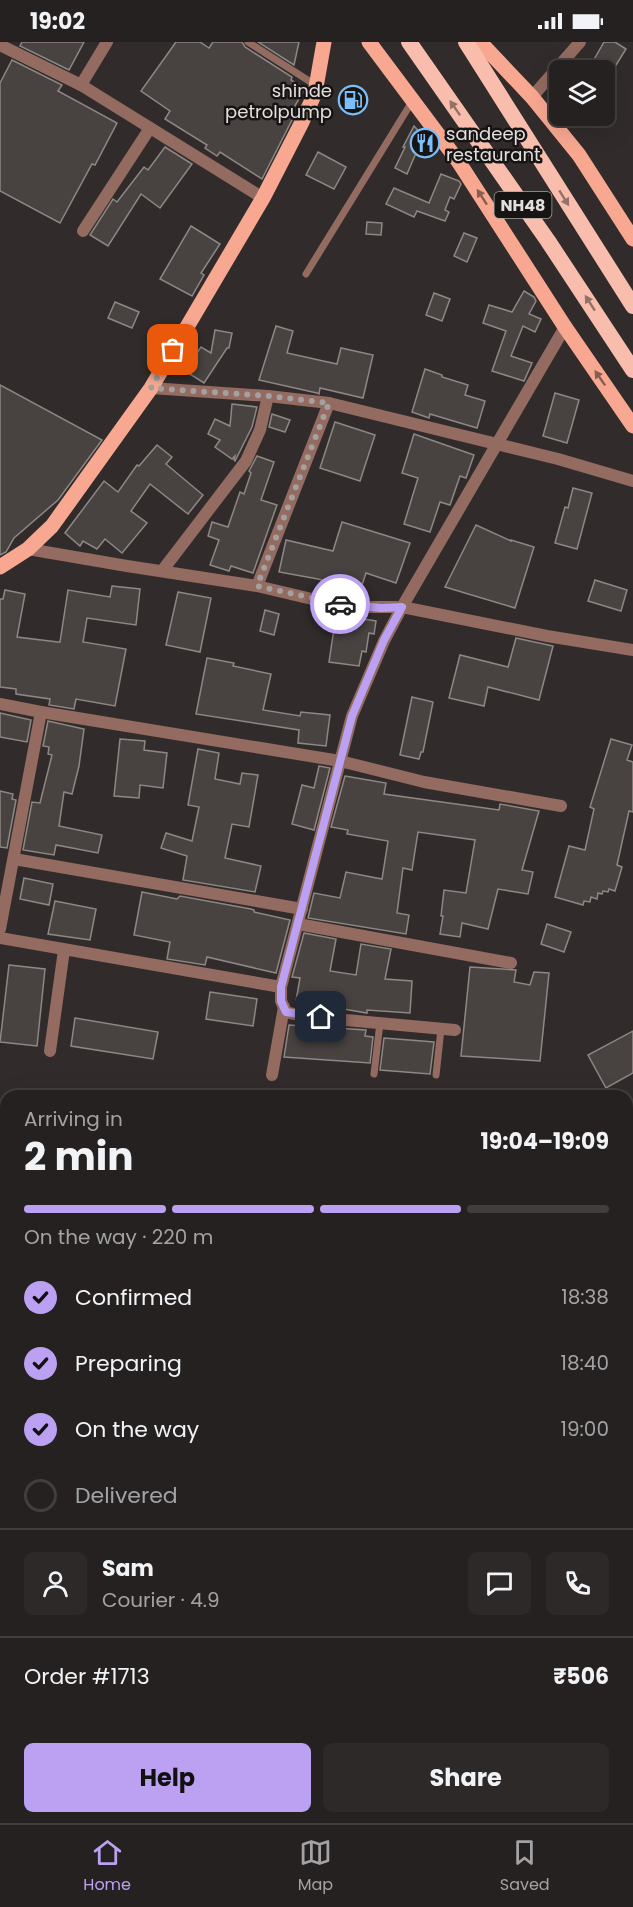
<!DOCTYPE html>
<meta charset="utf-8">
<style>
body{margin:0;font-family:Poppins,sans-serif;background:#2d2929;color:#f1f3f6;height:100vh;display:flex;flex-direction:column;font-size:22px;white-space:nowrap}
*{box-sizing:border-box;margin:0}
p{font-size:20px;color:#a3a3a5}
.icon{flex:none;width:33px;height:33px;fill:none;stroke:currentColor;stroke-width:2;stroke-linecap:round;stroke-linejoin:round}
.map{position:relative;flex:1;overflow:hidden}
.sheet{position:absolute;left:0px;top:1048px;width:633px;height:734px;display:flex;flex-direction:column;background:#252120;border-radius:18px 18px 0 0;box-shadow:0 6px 24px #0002,0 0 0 2px #423e3e}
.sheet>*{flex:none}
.fabs{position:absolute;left:549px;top:18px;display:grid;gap:12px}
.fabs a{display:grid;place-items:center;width:66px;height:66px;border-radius:9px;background:#252120;box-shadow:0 6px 24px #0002,0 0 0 2px #423e3e;font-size:30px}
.pin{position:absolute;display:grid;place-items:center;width:51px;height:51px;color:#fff;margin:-26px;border-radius:12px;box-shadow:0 3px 9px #0006}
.courier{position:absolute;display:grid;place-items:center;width:60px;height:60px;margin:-30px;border:4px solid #bca0f2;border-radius:50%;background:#fff;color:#222;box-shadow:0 2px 8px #0007}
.summary em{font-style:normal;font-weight:700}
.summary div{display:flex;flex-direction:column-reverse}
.summary{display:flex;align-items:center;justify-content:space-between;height:102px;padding:0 24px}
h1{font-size:39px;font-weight:700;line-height:45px}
.bar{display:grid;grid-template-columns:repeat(4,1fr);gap:9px 6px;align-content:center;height:72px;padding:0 24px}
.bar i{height:8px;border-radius:4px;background:#423e3e}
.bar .active{background:#bca0f2}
.bar p{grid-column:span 4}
.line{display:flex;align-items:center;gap:15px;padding:0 24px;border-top:2px solid #423e3e}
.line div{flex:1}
.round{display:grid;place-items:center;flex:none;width:63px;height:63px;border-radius:9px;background:#2d2929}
ol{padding:0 24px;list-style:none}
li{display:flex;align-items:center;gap:18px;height:66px}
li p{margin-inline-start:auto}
li .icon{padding:6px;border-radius:50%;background:#bca0f2;color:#111;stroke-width:4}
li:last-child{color:#a3a3a5}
li i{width:33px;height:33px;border:3px solid #423e3e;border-radius:50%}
.button{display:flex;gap:12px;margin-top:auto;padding:12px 24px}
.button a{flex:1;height:69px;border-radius:9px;background:#bca0f2;color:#111;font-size:24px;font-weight:700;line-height:69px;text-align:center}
.button a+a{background:#2d2929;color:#f1f3f6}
.status{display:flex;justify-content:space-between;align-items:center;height:42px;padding:0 30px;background:#252120;direction:ltr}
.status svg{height:16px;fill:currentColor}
.dock{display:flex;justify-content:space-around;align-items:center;height:84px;border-top:2px solid #423e3e;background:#252120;font-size:16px;color:#a3a3a5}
.dock a{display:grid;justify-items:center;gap:3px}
.dock .active{color:#bca0f2}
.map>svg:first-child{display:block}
.building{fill:#484341;stroke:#8d8785;stroke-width:1.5}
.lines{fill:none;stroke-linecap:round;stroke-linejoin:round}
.service{stroke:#936b60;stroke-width:7}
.minor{stroke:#936b60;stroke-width:12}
.primary{stroke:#f8a891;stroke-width:15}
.trunk{stroke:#f8bdac;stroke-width:16}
.oneway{fill:#937168}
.oneway2{fill:#885e52}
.done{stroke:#a4a09f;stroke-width:6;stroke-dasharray:0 10.8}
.route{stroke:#bca0f2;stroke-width:8}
.labels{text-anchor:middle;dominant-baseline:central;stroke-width:5;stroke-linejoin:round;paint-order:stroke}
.shield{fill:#171514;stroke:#a5a2a1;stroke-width:1.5}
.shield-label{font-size:16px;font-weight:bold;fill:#e2dfde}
.poi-label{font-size:18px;fill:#e2dfde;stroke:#171514;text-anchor:end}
</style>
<div class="status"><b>19:02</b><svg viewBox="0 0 49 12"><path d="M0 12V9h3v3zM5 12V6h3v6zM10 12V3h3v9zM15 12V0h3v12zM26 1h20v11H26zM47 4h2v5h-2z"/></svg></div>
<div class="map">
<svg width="633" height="1781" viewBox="0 0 633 1781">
<rect width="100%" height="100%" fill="#312c2b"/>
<g class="building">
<path d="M22 0H84L69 28 20 4Z"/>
<path d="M176 0H200L209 6 213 0H242L245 5 292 35 291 38 305 47 290 72 294 74 262 137 220 110 217 114 205 106 207 103 165 77 170 69 141 49Z"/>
<path d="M258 0H299L294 23Z"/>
<path d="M604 0H615L626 7 613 28H588Z"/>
<path d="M12 18 62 43 58 49 117 81 95 123 92 122 60 181 0 149V41Z"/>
<path d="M414 84 431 102 424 115 416 111 407 132 395 126 405 105H403Z"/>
<path d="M165 105 192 122 160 166 141 152 108 204 90 193 113 157 117 160 144 125 148 128Z"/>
<path d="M318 110 346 125 334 147 306 133Z"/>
<path d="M441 132 459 139 461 142 454 157 450 155 445 168 449 170 445 179 417 169 414 175 386 162 394 146 429 161Z"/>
<path d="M367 180 382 181 381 193 366 192Z"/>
<path d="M191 184 220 202 201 231 204 233 192 254 160 237Z"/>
<path d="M464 191 477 196 467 220 454 214Z"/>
<path d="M524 249 534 255 536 259 529 272 541 277 535 290 523 284 511 314 532 321 524 339 492 329 506 289 483 281 489 263 512 270Z"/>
<path d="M434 251 450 257 442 279 426 273Z"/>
<path d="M115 260 139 270 132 286 108 276Z"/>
<path d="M276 284 293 289 287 311 337 322 341 306 373 313 363 356 320 346 319 352 317 351 259 338Z"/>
<path d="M215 288 232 291 229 306H227L204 341 185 329 201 305 211 311Z"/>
<path d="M425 327 442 333V335L468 343 465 353 485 359 477 386 430 372 429 376 412 370Z"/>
<path d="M0 343 102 398 58 458 14 496 6 510 0 513Z"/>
<path d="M555 351 579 358 567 401 543 394Z"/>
<path d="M232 362 257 365 252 385 235 419 234 418 235 414 232 417 215 405 220 398 208 392 215 377 230 384Z"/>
<path d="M272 372 290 378 285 390 269 385Z"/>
<path d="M335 380 375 393 360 439 320 426Z"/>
<path d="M414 392 474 413 466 436 460 434 450 463 440 460 430 490 404 482 418 436 402 431Z"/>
<path d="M157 403 172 415 166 422 203 453 188 472 150 442 131 469 147 481 122 511 105 497 97 507 83 499 80 504 65 491 104 439 118 450 137 423 139 424Z"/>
<path d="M257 414 274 420 261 458 277 463 253 531 231 524 229 529 210 523 219 498 208 494 212 480 228 485 240 450 244 452 251 431 249 429Z"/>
<path d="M573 446 592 451 577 507 555 501 565 465 568 466Z"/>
<path d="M342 480 410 501 396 541 366 531 360 549 318 537 279 530 286 498 333 509Z"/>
<path d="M476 483 511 499V498L534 505 515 566 445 545Z"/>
<path d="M595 538 627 548 621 569 588 559Z"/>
<path d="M112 544 140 547 136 583 87 576 83 600 126 607 115 664 76 657 74 667 49 663 50 657 16 652V647L0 645V557H3L5 548 25 552 17 595 58 600H60L68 548 110 555Z"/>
<path d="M178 550 211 556 200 610 166 603Z"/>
<path d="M265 568 279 572 274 593 260 589Z"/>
<path d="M336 573 376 579 374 592 369 591 366 610 362 609 359 624 329 620Z"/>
<path d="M516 596 553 604 539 658 488 645 484 664 449 656 460 613 508 625Z"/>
<path d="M207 616 234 621 233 624 271 632 263 668 300 674 301 670 330 673 326 704 298 701 299 688 196 672Z"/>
<path d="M412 655 433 660 423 710H421L419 717 400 713Z"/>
<path d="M0 671 31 678 27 700 0 695Z"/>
<path d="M48 679 84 687 79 724 72 752 64 750 59 784 102 793 98 811 56 803 54 813 23 808 32 760 40 761 52 713 48 712 49 705 43 704Z"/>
<path d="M120 697 145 699 144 708 167 711 163 746 140 743 139 756 114 754Z"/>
<path d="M611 697 632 703 627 718 633 720V770L629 769 617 823 622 825 615 849 609 847 608 850 603 849 602 852 598 851 597 857 591 855 590 860 584 859 583 863 555 855 569 804 585 808 594 767 590 765Z"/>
<path d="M198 707 219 711 215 737 240 742 242 731 258 733 249 785 232 782 225 816 261 824 255 850 183 838 187 814 161 806 166 791 192 799 199 765 188 763Z"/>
<path d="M319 724 330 726 314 788 292 782 302 743 314 746Z"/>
<path d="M345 734 386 741 384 752 499 768 500 762 539 769 522 828 533 830 528 852 498 847 488 887 462 881 460 895 440 892 443 874H441L444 848 466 851 475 798 418 790 412 828 403 826 397 871 409 873 406 892 308 876 314 851 340 856 346 830 382 837 388 799 347 792 348 788 331 785Z"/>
<path d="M0 749 13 752 12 757 16 758 7 806 0 805Z"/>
<path d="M24 836 53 842 49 863 20 857Z"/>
<path d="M142 850 177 857 180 854 251 867 254 868V870L290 878 276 931 207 915 205 923 167 917 170 900 134 893Z"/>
<path d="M55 859 96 867 90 898 48 892Z"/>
<path d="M547 882 571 890 564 910 541 902Z"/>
<path d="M304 891 336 897 330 929 356 933 361 902 391 907 385 937 412 939 410 971 367 968V971L296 959 300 936 292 935Z"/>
<path d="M9 923 45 927 37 1004 0 1000Z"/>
<path d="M470 925 516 928 514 940 530 943 534 930 549 931 540 1019 461 1014Z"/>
<path d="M210 950 257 957 253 984 206 977Z"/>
<path d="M75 976 158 990 153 1017 71 1004Z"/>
<path d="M289 983 366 988 365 994 373 995 370 1021 284 1015Z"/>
<path d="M633 989V1031L606 1046 588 1013Z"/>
<path d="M384 996 434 1000 430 1032 380 1028Z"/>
</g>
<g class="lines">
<g class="service">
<path d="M248 0 317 44"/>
<path d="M306 232 413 58"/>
<path d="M374 1032 380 981"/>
<path d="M436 1033 441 987"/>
<path d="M0 1145H6"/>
<path d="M0 1588H6"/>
</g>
<g class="minor">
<path d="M0 3 81 43 263 156"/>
<path d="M81 43 107 0"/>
<path d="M532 55 580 0"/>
<path d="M83 189 150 86"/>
<path d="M151 346 268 354 329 361 558 417 633 439"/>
<path d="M28 507 127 524 257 544 333 562 357 565H402L547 594 633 608"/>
<path d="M162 529 246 419 260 388 268 354"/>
<path d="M257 544 329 361"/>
<path d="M0 662 41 670 340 719 424 740 561 764"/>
<path d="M14 817 302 867"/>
<path d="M298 882 511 921"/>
<path d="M0 887 41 670"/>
<path d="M0 896 281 945"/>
<path d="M455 988 302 974 286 970 281 959V945L352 674 384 599 402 565 565 285"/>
<path d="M50 1009 64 908"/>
<path d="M272 1033 284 965"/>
<path d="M0 1260H6"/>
<path d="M0 1310H6"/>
<path d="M0 1445H6"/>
</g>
<g class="primary">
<path d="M369 0 458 119 565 285 633 384"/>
<path d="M480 0 532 55 579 113 633 197"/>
<path d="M0 525 28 507 52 484 151 346 263 156 302 80 315 51 324 0"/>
</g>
<g class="trunk">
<path d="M409 0 548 199 633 328"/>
<path d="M466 0 633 264"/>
</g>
</g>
<defs><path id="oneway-solid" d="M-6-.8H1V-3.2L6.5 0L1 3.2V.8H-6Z" transform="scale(1.5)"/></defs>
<g class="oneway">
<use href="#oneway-solid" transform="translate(455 66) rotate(-125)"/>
<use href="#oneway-solid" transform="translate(564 156) rotate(58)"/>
<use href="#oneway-solid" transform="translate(590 261) rotate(-123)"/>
</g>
<g class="oneway2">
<use href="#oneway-solid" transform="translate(482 155) rotate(-123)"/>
<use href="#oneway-solid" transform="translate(600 336) rotate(-125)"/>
</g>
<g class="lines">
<path class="done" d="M173 308 151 346 268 354 329 361 257 544 340 562"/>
<path class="route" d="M321 975 286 970 281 959V945L352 674 384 598 402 565 381 566 340 562"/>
</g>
<defs>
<g id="fuel-ring" transform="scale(1.5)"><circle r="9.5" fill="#171514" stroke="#7cbef9" stroke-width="1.5"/><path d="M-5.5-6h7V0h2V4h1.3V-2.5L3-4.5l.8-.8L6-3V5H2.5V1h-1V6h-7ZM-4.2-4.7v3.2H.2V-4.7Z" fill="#7cbef9"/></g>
<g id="restaurant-ring" transform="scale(1.5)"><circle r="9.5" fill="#171514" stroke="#7cbef9" stroke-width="1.5"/><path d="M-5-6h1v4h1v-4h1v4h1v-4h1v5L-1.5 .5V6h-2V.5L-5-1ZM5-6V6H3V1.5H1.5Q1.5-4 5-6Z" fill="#7cbef9"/></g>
</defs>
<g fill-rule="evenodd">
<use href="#fuel-ring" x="353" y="58"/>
<use href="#restaurant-ring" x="425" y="101"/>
</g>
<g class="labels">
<rect class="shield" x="494.5" y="150" width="57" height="26" rx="4.5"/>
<g class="shield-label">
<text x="523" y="163">NH48</text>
</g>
<g class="poi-label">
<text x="332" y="48">shinde<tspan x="332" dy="21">petrolpump</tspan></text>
<text x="446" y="91" text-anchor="start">sandeep<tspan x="446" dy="21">restaurant</tspan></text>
</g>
</g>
</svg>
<div class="fabs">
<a><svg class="icon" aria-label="layers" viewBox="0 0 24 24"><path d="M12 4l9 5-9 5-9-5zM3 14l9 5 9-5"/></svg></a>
</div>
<div class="pin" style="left:173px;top:308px;background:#ea580c"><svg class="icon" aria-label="bag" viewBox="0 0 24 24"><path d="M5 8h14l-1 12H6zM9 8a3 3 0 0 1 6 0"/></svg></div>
<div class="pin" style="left:321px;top:975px;background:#1f2937"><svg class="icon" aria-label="home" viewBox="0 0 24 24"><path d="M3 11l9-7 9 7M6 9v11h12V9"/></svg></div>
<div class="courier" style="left:340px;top:562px"><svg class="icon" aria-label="car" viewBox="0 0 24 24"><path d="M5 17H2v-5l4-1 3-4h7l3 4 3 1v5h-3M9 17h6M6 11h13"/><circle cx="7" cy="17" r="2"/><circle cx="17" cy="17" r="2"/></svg></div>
<section class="sheet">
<div class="summary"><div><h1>2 min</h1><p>Arriving in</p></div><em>19:04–19:09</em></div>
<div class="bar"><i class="active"></i><i class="active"></i><i class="active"></i><i></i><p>On the way · 220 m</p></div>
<ol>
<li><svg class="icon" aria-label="check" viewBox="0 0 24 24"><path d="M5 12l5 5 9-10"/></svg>Confirmed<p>18:38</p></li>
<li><svg class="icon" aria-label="check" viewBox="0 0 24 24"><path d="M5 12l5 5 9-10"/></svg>Preparing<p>18:40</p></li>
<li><svg class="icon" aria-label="check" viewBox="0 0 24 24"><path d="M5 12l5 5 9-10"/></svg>On the way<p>19:00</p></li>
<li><i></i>Delivered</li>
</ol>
<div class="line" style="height:108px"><a class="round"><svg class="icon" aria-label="person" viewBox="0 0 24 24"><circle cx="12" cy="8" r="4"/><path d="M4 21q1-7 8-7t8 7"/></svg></a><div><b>Sam</b><p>Courier · 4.9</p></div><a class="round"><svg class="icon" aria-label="chat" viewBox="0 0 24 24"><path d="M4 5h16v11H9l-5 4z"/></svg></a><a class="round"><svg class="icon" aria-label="phone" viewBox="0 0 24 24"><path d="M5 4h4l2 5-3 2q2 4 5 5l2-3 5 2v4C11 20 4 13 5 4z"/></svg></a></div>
<div class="line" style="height:78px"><div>Order #1713</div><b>₹506</b></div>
<div class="button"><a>Help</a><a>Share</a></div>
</section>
</div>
<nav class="dock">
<a class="active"><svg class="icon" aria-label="home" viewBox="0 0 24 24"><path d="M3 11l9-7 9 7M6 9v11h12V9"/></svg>Home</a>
<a><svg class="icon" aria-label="map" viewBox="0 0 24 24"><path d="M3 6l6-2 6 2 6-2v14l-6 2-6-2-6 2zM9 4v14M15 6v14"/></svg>Map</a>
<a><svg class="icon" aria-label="saved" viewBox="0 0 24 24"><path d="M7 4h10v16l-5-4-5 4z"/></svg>Saved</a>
</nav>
